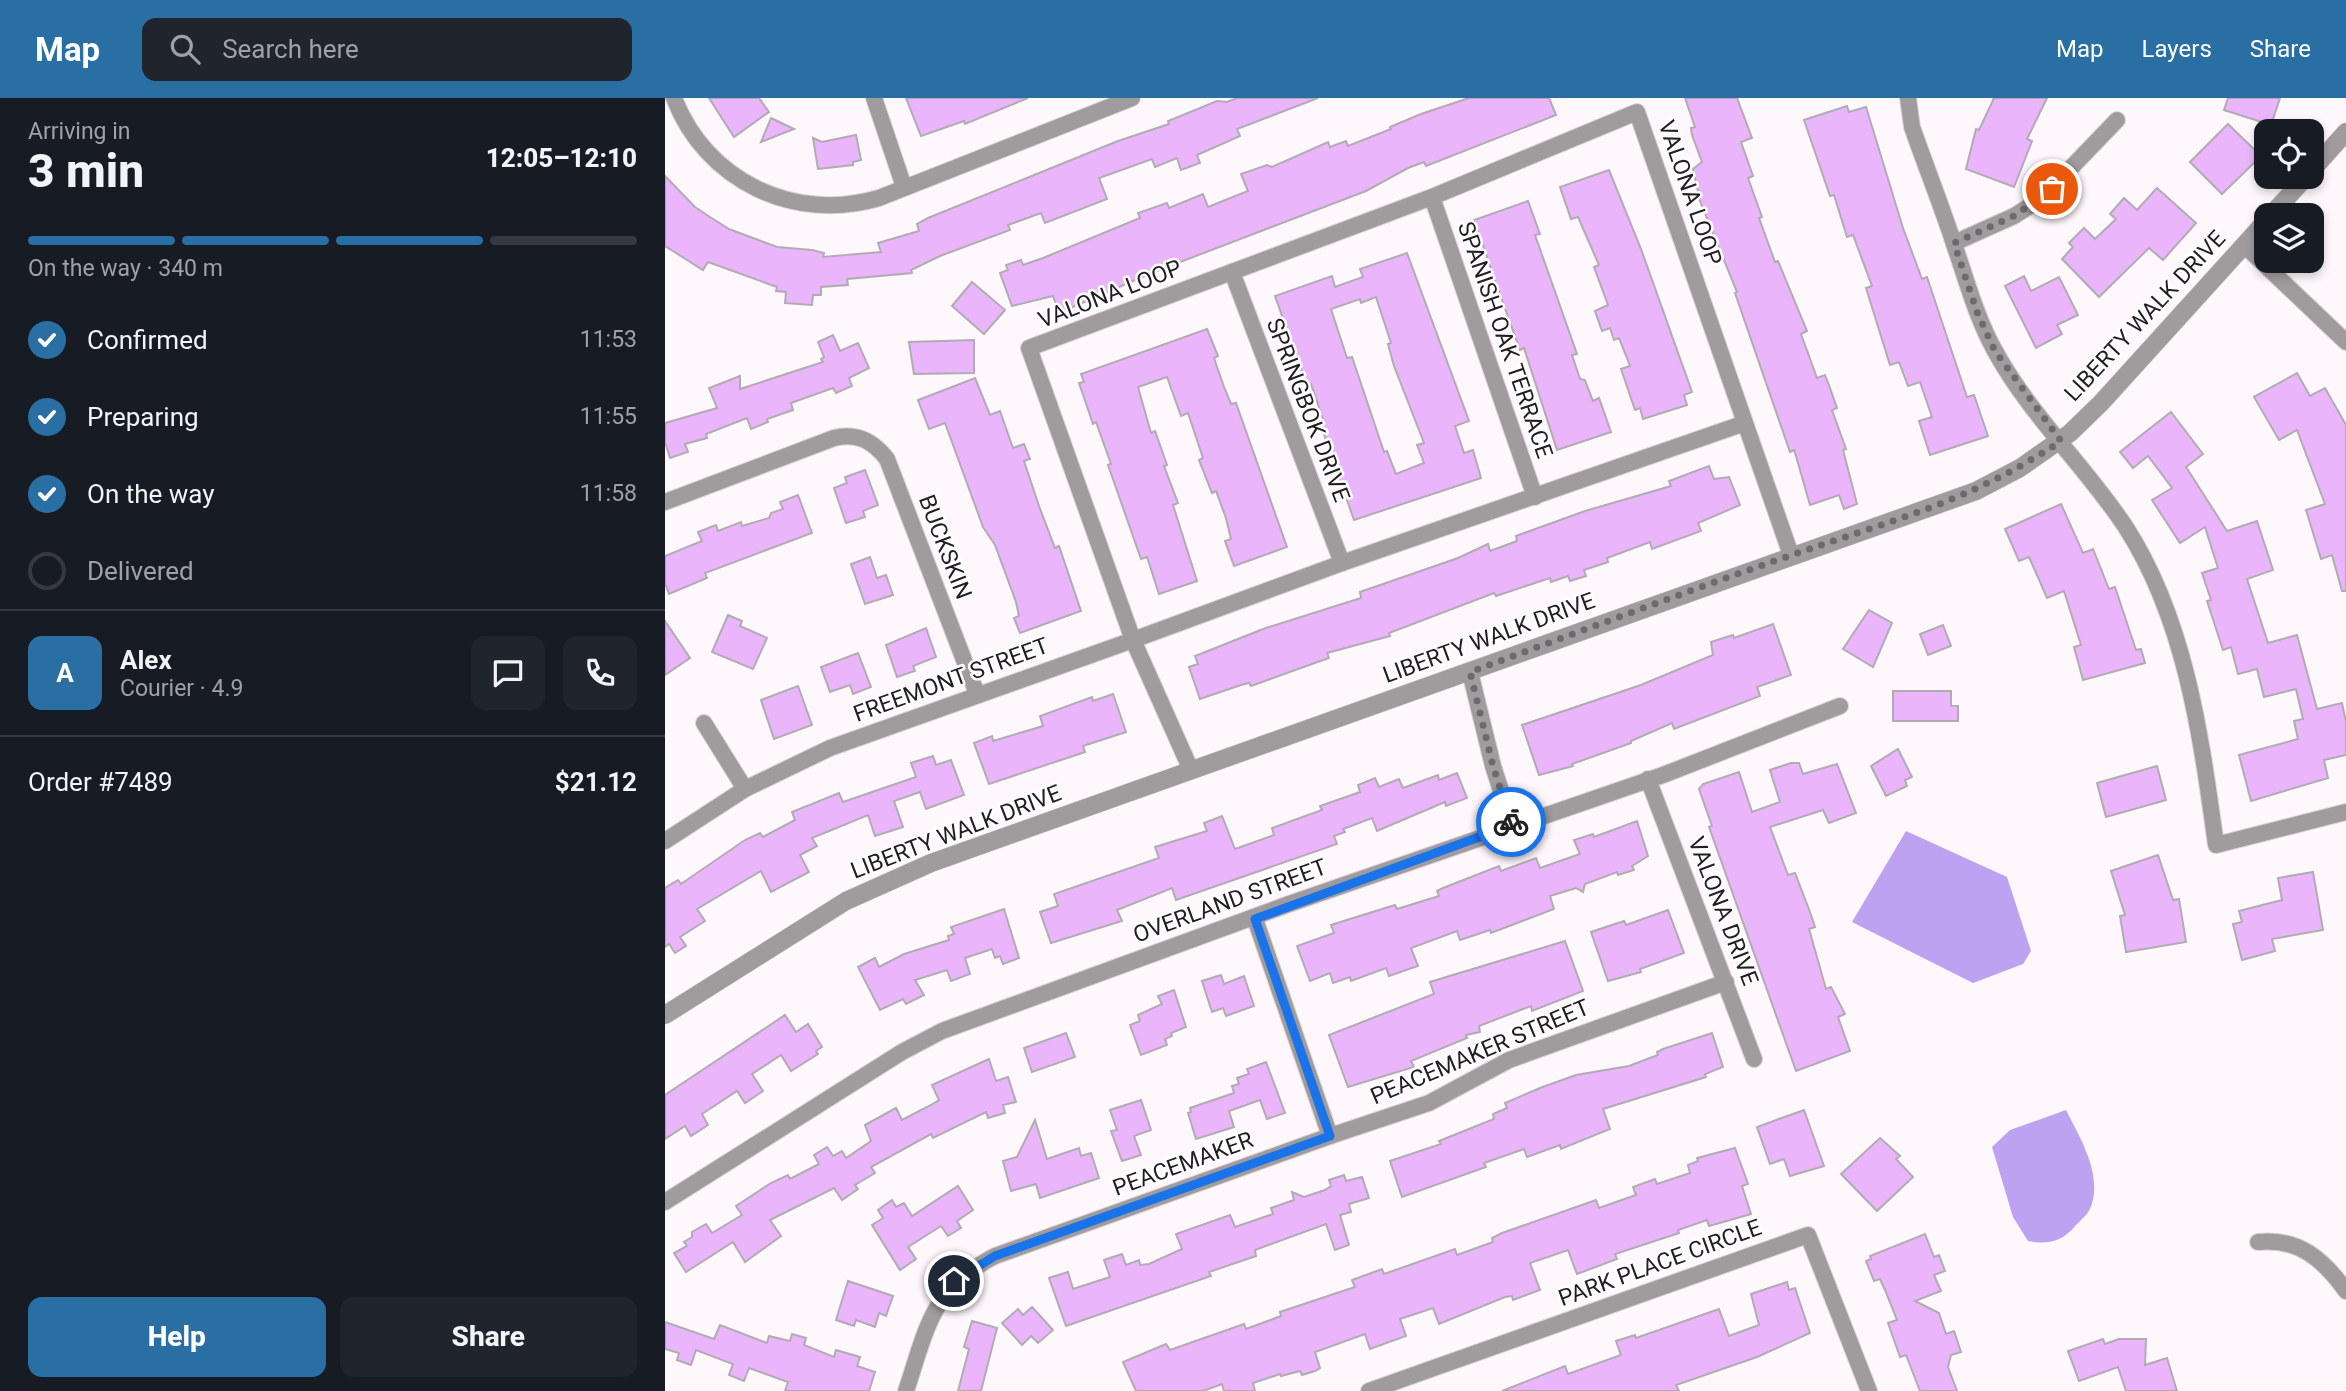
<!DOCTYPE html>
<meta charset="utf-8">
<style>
body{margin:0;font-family:Roboto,sans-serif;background:#20242c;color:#f1f3f6;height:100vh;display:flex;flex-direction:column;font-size:26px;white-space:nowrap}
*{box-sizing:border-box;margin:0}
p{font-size:23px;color:#9ea1a6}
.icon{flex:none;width:38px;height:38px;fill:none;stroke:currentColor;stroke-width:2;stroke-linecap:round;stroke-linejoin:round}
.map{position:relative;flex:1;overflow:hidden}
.sheet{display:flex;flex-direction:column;background:#171b24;width:665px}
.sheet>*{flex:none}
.buttons{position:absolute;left:1589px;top:21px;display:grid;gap:14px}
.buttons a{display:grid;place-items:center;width:70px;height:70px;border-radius:14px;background:#171b24;box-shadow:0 4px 10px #0003;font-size:35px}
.pin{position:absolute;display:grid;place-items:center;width:60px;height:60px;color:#fff;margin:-30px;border:4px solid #fff;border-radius:50%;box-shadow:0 2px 7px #0007}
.courier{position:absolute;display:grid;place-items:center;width:70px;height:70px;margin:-35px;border:5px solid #1a73e8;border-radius:50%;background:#fff;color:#222;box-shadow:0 2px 9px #0007}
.head em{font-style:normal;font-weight:800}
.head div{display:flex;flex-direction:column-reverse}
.head{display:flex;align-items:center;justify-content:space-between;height:119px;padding:0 28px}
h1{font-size:46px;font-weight:800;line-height:52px}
.bar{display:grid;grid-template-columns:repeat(4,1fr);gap:10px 7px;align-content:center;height:84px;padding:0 28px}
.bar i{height:9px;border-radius:5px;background:#363941}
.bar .current{background:#2a6fa4}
.bar p{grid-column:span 4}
.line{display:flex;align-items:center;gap:18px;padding:0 28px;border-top:2px solid #363941}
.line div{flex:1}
.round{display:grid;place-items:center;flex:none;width:74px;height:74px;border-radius:14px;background:#20242c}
ol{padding:0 28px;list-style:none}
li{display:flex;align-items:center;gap:21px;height:77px}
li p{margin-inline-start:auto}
li .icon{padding:7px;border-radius:50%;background:#2a6fa4;color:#fff;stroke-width:4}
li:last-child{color:#9ea1a6}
li i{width:38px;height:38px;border:4px solid #363941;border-radius:50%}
.primary-button{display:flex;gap:14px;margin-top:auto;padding:14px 28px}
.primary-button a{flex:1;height:80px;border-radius:14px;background:#2a6fa4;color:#fff;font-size:28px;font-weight:800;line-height:80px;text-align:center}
.primary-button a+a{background:#20242c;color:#f1f3f6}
header{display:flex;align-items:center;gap:42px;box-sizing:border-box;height:98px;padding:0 35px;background:#2a6fa4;color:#fff}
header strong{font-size:33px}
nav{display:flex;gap:38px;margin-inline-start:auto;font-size:24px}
.search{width:490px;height:63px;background:#20242c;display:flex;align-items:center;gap:18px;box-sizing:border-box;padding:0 24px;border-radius:14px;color:#9ea1a6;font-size:26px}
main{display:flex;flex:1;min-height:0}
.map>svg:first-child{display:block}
.water{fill:#bca2f0}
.building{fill:#ebb5fc;stroke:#b1acb3;stroke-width:2;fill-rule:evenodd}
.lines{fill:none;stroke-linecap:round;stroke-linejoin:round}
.minor-casing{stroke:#dbd4d9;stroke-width:18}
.tertiary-casing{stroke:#dbd4d9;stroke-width:19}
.minor{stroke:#a09c9d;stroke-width:16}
.tertiary{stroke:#a09c9d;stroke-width:18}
.done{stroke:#6e696d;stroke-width:7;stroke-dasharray:0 12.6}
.route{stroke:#1a73e8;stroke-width:9}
.labels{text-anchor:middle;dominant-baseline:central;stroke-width:5;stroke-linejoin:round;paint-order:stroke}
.street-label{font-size:23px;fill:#211d20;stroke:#fff}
</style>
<header>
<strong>Map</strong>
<div class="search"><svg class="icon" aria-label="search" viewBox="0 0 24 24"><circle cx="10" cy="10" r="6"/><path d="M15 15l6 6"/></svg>Search here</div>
<nav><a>Map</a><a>Layers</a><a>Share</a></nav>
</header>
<main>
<section class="sheet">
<div class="head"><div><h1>3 min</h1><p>Arriving in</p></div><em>12:05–12:10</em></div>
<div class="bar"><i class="current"></i><i class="current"></i><i class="current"></i><i></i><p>On the way · 340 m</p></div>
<ol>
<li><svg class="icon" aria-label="check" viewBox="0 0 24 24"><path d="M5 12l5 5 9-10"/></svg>Confirmed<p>11:53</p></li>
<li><svg class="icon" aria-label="check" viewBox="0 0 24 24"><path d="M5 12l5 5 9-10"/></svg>Preparing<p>11:55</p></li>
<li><svg class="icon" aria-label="check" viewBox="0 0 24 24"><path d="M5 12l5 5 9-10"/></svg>On the way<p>11:58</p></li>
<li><i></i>Delivered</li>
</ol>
<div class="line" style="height:126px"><b class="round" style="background:#2a6fa4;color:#fff">A</b><div><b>Alex</b><p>Courier · 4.9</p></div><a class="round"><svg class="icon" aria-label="chat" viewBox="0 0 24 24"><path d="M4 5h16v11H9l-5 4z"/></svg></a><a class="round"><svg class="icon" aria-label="phone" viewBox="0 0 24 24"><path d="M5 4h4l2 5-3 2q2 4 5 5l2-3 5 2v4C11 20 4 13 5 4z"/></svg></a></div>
<div class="line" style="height:91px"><div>Order #7489</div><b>$21.12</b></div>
<div class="primary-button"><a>Help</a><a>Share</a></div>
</section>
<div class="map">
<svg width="1681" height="1293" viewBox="0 0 1681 1293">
<rect width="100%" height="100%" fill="#fef7fc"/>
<g class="water">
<path d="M1241 733 1342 779 1366 853 1358 866 1308 885 1187 824Z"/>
<path d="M1401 1012C1415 1040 1439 1078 1425 1111 1422 1117 1415 1123 1411 1127 1397 1144 1383 1147 1363 1143L1348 1119 1327 1049 1345 1032Z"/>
</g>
<g class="building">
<path d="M44 0H94L104 14 69 39Z"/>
<path d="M241 0H363L300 26 299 23 256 38Z"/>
<path d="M572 0H653L572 31 575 38 532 57 535 65 516 72 512 60 490 69 487 61 434 80 442 101 380 125 376 115 343 127 345 132 275 158 246 172 247 175 182 181 183 187 156 189V197H148L147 207 120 205 121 194 111 193 112 189 43 164 38 172 0 148V78L30 109 45 119 64 131 112 149 147 152 159 155 158 159 216 154 213 145 254 133 252 126 263 120 453 43 504 26 503 23 552 3 562 4Z"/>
<path d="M804 0H884L891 17 761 68 759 64 743 70 701 93 489 174 394 215 388 198 347 208 335 175 343 172 341 167 356 162 358 167 378 160 475 120 473 115 502 105 504 110 538 96 543 109 583 93 576 76 602 67 607 69 663 44 665 49 681 43 683 48 726 31 725 29 756 16Z"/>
<path d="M1020 0H1072L1087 40 1076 44 1088 78 1083 80 1097 119 1094 120 1110 164 1113 163 1142 233 1136 236 1152 280 1160 277 1165 290 1172 310 1167 312 1181 351 1178 352 1192 406 1179 411 1174 397 1145 407 1131 358 1129 352 1125 354 1070 195 1072 194 1035 103 1028 71 1037 64 1027 37 1026 30 1030 29Z"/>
<path d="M1329 0H1382L1362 41 1367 43 1349 89 1301 71 1311 31 1314 32Z"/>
<path d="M1563 0H1615L1606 27 1559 12Z"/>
<path d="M1182 8 1184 14 1201 9 1238 130 1257 181 1262 179 1302 299 1309 297 1323 338 1265 357 1254 323 1267 319 1255 284 1243 288 1234 264 1225 267 1201 190 1207 188 1188 137 1182 139 1169 97 1165 98 1139 22Z"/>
<path d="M106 20 129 31 96 44Z"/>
<path d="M1563 26 1596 58 1557 96 1525 64Z"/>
<path d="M191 37 196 62 188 64V67L153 71 148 40 157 44Z"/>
<path d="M944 72 976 151 1027 294 1019 297 1022 307 978 321 975 310 970 312 956 271 965 268 954 240 949 242 945 230 937 233 930 213 943 207 929 169 934 167 913 119 906 121 895 89Z"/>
<path d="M1492 90 1531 125 1498 162 1484 150 1434 199 1397 161 1408 149 1404 145 1419 130 1430 141 1451 121 1445 116 1459 100 1472 112Z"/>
<path d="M863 103 875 136 870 137 912 256 907 257 915 281 920 282 928 303 934 300 946 334 892 352 859 250 855 252 843 219 809 122Z"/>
<path d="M742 155 804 323 790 328 799 355 808 352 816 380 689 422 655 325 659 324 646 286 642 288 610 198 667 178 670 189 698 179 695 171ZM711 199 726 245 723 246 729 268 759 345 752 347 759 365 731 376 722 353 719 354 687 259 682 260 666 211 695 201 696 205Z"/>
<path d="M1359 178 1366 193 1394 179 1413 217 1392 227 1397 236 1371 250 1340 188Z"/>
<path d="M307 184 340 212 319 236 287 208Z"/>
<path d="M542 231 553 258 549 260 559 289 566 306 571 305 622 449 569 468 560 443 566 441 561 420 551 393 547 395 534 362 538 360 523 315 516 318 502 279 473 289 486 335 490 333 502 367 499 368 513 405 508 407 532 483 494 496 482 459 476 461 443 367 446 366 431 324 428 326 414 285 419 284 416 276Z"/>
<path d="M168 237 175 253 193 245 204 270 184 280 187 288 171 295 168 290 126 305 128 312 102 321 103 324 86 331 82 320 41 336 42 340 20 346 23 354 5 360 0 344V325L52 310 44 290 75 278V291L158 264 156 261 159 259 153 244Z"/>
<path d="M309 242V275L249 276 244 244Z"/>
<path d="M1632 275 1645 298 1660 290 1681 327V493H1677L1667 457 1656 461 1641 412 1660 406 1632 332 1614 342 1589 299Z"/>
<path d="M310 280 325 317 335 313 348 350 359 346 365 361 359 363 374 408 390 450 394 448 416 513 355 535 349 520 354 518 351 504 330 447 318 429 280 325 264 331 253 302Z"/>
<path d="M1506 314 1538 356 1521 369 1562 433 1592 423 1608 472 1582 481 1603 545 1632 537 1652 611 1677 605 1681 624V657L1659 662 1663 680 1586 703 1574 657 1633 641 1629 623 1638 621 1631 591 1599 599 1592 571 1573 576 1566 549 1558 552 1542 503 1546 502 1537 475 1553 470 1540 429 1515 445 1487 402 1507 390 1483 358 1468 370 1455 354Z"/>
<path d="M1044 368 1049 381 1064 379 1075 407 1033 425 1036 433 987 451 985 444 942 460 943 464 919 472 921 478 905 483 903 478 886 484 885 480 831 498 829 495 724 535 725 538 662 555 664 560 608 580 586 588 584 585 576 587 535 601 524 569 533 566 530 558 598 531 696 500 695 494 793 460 823 446 825 453 852 443 851 438 920 413 1006 388 1004 383Z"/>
<path d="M200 372 213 407 198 413 200 419 181 425 169 390 182 385 180 379Z"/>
<path d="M133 397 147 435 40 475 42 480 4 496 0 485V458L37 443 33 434 51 427 53 433 76 424 77 428 104 420 106 415 118 411 115 404Z"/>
<path d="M1396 406 1418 455 1428 451 1444 491 1450 489 1471 552 1476 551 1480 565 1418 582 1409 549 1416 547 1399 493 1382 500 1364 459 1354 463 1340 431Z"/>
<path d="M205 459 212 480 221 477 228 497 200 506 186 466Z"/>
<path d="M1204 512 1227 525 1208 569 1178 551Z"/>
<path d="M63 517 77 523 75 528 102 540 88 571 47 554Z"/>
<path d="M0 523 25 560 0 577Z"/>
<path d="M1108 526 1126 577 1092 589 1095 598 1009 631 1007 625 966 643V645L907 666 908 668 874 677 857 627 976 587 1048 557 1046 544 1068 537 1069 540Z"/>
<path d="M1278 527 1286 548 1263 557 1255 536Z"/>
<path d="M261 530 271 559 248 568 250 573 232 579 221 547Z"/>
<path d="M193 555 206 589 188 596 185 587 165 594 156 569Z"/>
<path d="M133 588 147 627 109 641 96 602Z"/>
<path d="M1228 593H1286V608H1293V623H1228Z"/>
<path d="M448 596 461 634 418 648 420 654 324 686 309 645 327 638 328 643 378 628 375 618 427 599 428 603Z"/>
<path d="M1233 651 1247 679 1240 682 1242 688 1221 698 1206 668Z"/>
<path d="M268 658 271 667 286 662 299 697 261 711 255 694 229 703 238 729 210 738 203 717 147 740 152 748 135 757 144 774 106 794 96 773 32 811 40 823 15 839 21 848 10 855 4 846 0 849V790L13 782 16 786 80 742 95 735 98 739 130 722 127 714 174 695 178 704 251 679 246 665Z"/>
<path d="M1126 665H1134L1138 676 1172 666 1191 715 1164 725 1158 712 1105 729 1123 777 1130 775 1145 814 1150 829 1144 831 1161 891 1166 889 1180 916 1173 919 1185 953 1131 973 1044 729 1047 728 1034 691 1038 686 1074 674 1087 714 1115 704 1105 672Z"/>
<path d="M1492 668 1501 702 1441 719 1432 685Z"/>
<path d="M792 675 802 700 781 708 780 704 712 733 707 720 678 731 680 734 669 738 672 746 511 802 507 790 452 812 457 823 386 845 375 814 393 808 389 796 494 760 490 749 542 733 539 725 557 718 570 751 609 737 607 730 657 712 655 708 695 694 693 687 710 680 714 689 734 681 738 690 773 677 774 682Z"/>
<path d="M972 723 983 758 967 768 969 772 953 777 952 774 920 786 918 794 911 790 885 798 889 811 826 835 825 832 795 842 792 833 746 850 753 868 724 878 721 870 686 883 685 879 668 885 665 875 645 883 632 848 669 835 666 827 730 807 732 811 774 798 772 793 778 790 834 768 836 773 871 760 875 770 915 756 909 742 928 736 929 739Z"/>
<path d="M1493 757 1508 802 1514 801 1521 844 1461 854 1455 818 1460 817 1446 773Z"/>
<path d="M1648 774 1658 832 1607 841 1610 853 1577 862 1568 826 1577 824 1574 813 1617 802 1613 780Z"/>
<path d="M339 811 354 860 338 866 335 858 330 860 327 851 300 860 305 876 286 883 282 872 250 882 259 897 241 906 238 901 215 912 193 869 210 860 214 869 239 856 284 842 283 838 289 836 286 829Z"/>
<path d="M1003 812 1019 855 975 871 976 874 943 883 926 834 959 823 961 827Z"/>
<path d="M900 843 918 893 867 913 866 908 814 928 815 934 801 937 802 940 746 963 749 969 683 989 664 937 769 896 765 884Z"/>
<path d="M556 877 559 886 579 878 589 908 561 918 558 910 547 914 537 883Z"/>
<path d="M509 892 521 929 506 935 507 938 500 941 502 947 476 957 465 927 475 923 473 917 497 906 493 898Z"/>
<path d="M120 917 131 934 143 926 157 949 151 953 153 956 126 973 116 957 87 976 98 993 80 1005 72 993 37 1016 43 1027 26 1038 20 1028 0 1041V997Z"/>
<path d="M401 935 410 959 367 974 359 950Z"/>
<path d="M1047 935 1058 969 1040 976 1041 979 938 1011 945 1031 896 1051 895 1047 862 1059 859 1051 819 1065 821 1069 737 1099 725 1063 776 1046 774 1043 829 1021 828 1016 842 1010 840 1005 875 990 911 977 964 968 993 957 992 954 998 951Z"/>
<path d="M324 961 331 983 343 979 351 1004 338 1007 340 1015 323 1020 321 1014 268 1040 266 1036 206 1069 210 1075 190 1087 193 1091 177 1102 169 1090 105 1122 116 1138 80 1164 68 1144 21 1174 9 1155 22 1148 19 1144 27 1139V1134L41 1126 47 1135 77 1117 71 1108 106 1085 123 1077 125 1081 154 1066 149 1057 162 1049 168 1058 177 1053 181 1060 206 1043 200 1027 231 1010 237 1022 266 1007 274 1002 267 987Z"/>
<path d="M601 964 620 1015 602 1021 595 1002 564 1013 569 1029 531 1041 523 1015 526 1014 525 1010 569 995 567 988 574 986 572 980 584 976 582 971Z"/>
<path d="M476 1002 486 1032 469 1038 476 1057 457 1063 446 1033 452 1032 445 1012Z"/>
<path d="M1139 1012 1159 1068 1125 1078 1119 1061 1105 1066 1092 1029Z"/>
<path d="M370 1022 382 1061 414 1050 416 1058 426 1055 434 1080 375 1100 371 1086 346 1093 338 1063 352 1059Z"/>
<path d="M1215 1040 1235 1058 1231 1061 1248 1079 1212 1113 1176 1076Z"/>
<path d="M1070 1050 1083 1086 1077 1088 1086 1116 1044 1128 1042 1122 1013 1132 1014 1135 950 1156 952 1161 912 1176 903 1152 865 1165 875 1192 848 1202 847 1198 840 1199 774 1226 768 1210 735 1221 741 1238 705 1251 700 1236 650 1254 655 1270 650 1273 637 1277 635 1273 616 1278 615 1276 588 1285 590 1293H559L557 1286 538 1293H471L458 1264 501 1246 505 1252 579 1226 581 1231 616 1218 615 1214 690 1189 687 1182 717 1171 719 1176 790 1151 792 1157 828 1144 827 1140 837 1135 931 1102 934 1110 971 1097 968 1089 990 1081 992 1086 1025 1075 1023 1067 1033 1063 1032 1060Z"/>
<path d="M679 1077 681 1083 697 1079 704 1100 684 1106 686 1114 675 1117 684 1147 670 1152 661 1126 590 1152 591 1158 544 1174 546 1178 401 1228 384 1180 403 1174 408 1191 445 1179 439 1162 457 1156 461 1167 474 1162 475 1167 484 1166 517 1151 511 1136 565 1117 570 1129 608 1116 606 1110 629 1102 627 1094 639 1099 660 1092 666 1088 664 1082Z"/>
<path d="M293 1088 308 1112 292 1123 296 1130 283 1138 276 1128 243 1149 251 1161 235 1172 207 1127 218 1120 213 1112 227 1102 231 1109 239 1105 247 1118Z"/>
<path d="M1260 1136 1269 1159 1274 1157 1280 1173 1269 1177 1276 1193 1250 1203 1274 1215 1281 1236 1289 1233 1296 1254 1286 1257 1283 1269 1292 1293H1255L1241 1257 1235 1259 1223 1225 1232 1222 1220 1192 1215 1181 1209 1183 1201 1163 1206 1161 1205 1158Z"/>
<path d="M183 1183 228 1198 221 1218 214 1215 210 1229 191 1222 189 1228 171 1222Z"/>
<path d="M1122 1184 1124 1192 1130 1190 1145 1235 1092 1259 1011 1287 1014 1293H837L900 1268 903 1276 956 1257 951 1243 970 1237 971 1240 1054 1211 1064 1238 1094 1227 1086 1196Z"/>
<path d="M367 1209 388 1232 373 1245 366 1238 357 1247 337 1225 353 1211 358 1217Z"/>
<path d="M307 1223 332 1230 316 1293H293L304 1251 299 1249Z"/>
<path d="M0 1224 49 1241 55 1227 102 1245 104 1238 125 1243 127 1236 141 1240 139 1247 169 1259 171 1252 195 1259 192 1268 210 1274 204 1293H120L123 1284 84 1270 79 1283 64 1277 68 1266 31 1252 26 1267 12 1262 14 1255 0 1251Z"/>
<path d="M1438 1241 1440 1246 1454 1241H1481L1480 1267 1502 1260 1512 1293H1461L1453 1269 1414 1283 1403 1253Z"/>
</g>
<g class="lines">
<g class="minor-casing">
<g id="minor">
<path d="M9 0C41 83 129 125 214 100L467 0"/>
<path d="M209 0 239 89"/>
<path d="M1243 0 1247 29C1261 69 1277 109 1290 149 1302 184 1312 221 1330 253 1365 317 1420 368 1460 428 1521 522 1536 639 1551 747L1681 714"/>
<path d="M767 99 870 399"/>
<path d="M1289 145 1349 118 1376 101 1452 22"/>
<path d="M1579 147 1681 244"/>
<path d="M567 174 677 465"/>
<path d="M1080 325 677 465 468 542 364 250 767 99 972 14 1126 457"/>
<path d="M0 404 169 340C192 334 208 343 222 361L312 596"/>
<path d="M805 574 828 668 847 727"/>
<path d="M39 625 80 691"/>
<path d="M983 681 1089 961"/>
<path d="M0 743 80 691 165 650 468 542 526 672"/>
<path d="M665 1038 764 1005 844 962 1061 884"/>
<path d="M0 1104 237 954 277 933 624 806 998 677 1175 608"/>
<path d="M1593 1144C1634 1140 1658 1161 1681 1193"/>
<path d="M241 1293C262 1230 266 1191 330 1158L665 1038 590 821"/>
<path d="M704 1293 1143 1137 1204 1293"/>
</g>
</g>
<g class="tertiary-casing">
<g id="tertiary">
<path d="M1647 72 1681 34"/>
<path d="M1606 117 1641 79"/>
<path d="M0 917 181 803 266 765 1311 393 1355 370 1405 335 1436 305 1601 123"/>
</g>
</g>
<use href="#minor" class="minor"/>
<use href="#tertiary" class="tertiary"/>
</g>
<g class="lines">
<path class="done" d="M846 724 828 668 805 574C911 535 1017 495 1124 458 1224 423 1305 404 1396 343L1330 253 1312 214 1289 145 1349 118 1387 91"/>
<path class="route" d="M289 1183 330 1158 665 1038 590 821 847 727 846 724"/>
</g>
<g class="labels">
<g class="street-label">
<text transform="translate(1025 95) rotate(71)">VALONA LOOP</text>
<text transform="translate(445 196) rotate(-21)">VALONA LOOP</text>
<text transform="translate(1480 218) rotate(-47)">LIBERTY WALK DRIVE</text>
<text transform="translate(840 242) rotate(71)">SPANISH OAK TERRACE</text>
<text transform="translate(643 312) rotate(69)">SPRINGBOK DRIVE</text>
<text transform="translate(280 449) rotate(69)">BUCKSKIN</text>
<text transform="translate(824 540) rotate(-20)">LIBERTY WALK DRIVE</text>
<text transform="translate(286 582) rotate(-20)">FREEMONT STREET</text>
<text transform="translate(291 734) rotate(-21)">LIBERTY WALK DRIVE</text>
<text transform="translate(565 803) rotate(-20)">OVERLAND STREET</text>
<text transform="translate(1058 813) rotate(69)">VALONA DRIVE</text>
<text transform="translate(815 954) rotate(-23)">PEACEMAKER STREET</text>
<text transform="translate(518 1066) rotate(-20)">PEACEMAKER</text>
<text transform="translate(995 1165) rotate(-20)">PARK PLACE CIRCLE</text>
</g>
</g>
</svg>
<div class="buttons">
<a><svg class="icon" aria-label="locate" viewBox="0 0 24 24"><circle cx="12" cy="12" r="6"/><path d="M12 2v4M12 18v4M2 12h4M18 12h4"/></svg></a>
<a><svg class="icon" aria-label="layers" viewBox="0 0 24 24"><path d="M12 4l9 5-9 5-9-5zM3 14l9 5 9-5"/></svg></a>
</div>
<div class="pin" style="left:1387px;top:91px;background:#ea580c"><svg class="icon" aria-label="bag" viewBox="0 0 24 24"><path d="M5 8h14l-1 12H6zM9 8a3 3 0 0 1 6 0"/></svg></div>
<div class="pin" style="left:289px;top:1183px;background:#1f2937"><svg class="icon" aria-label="home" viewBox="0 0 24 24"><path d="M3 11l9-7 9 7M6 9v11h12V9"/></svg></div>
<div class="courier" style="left:846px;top:724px"><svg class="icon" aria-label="bike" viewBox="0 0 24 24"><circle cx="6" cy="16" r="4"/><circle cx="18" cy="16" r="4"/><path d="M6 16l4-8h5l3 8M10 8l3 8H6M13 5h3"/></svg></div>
</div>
</main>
